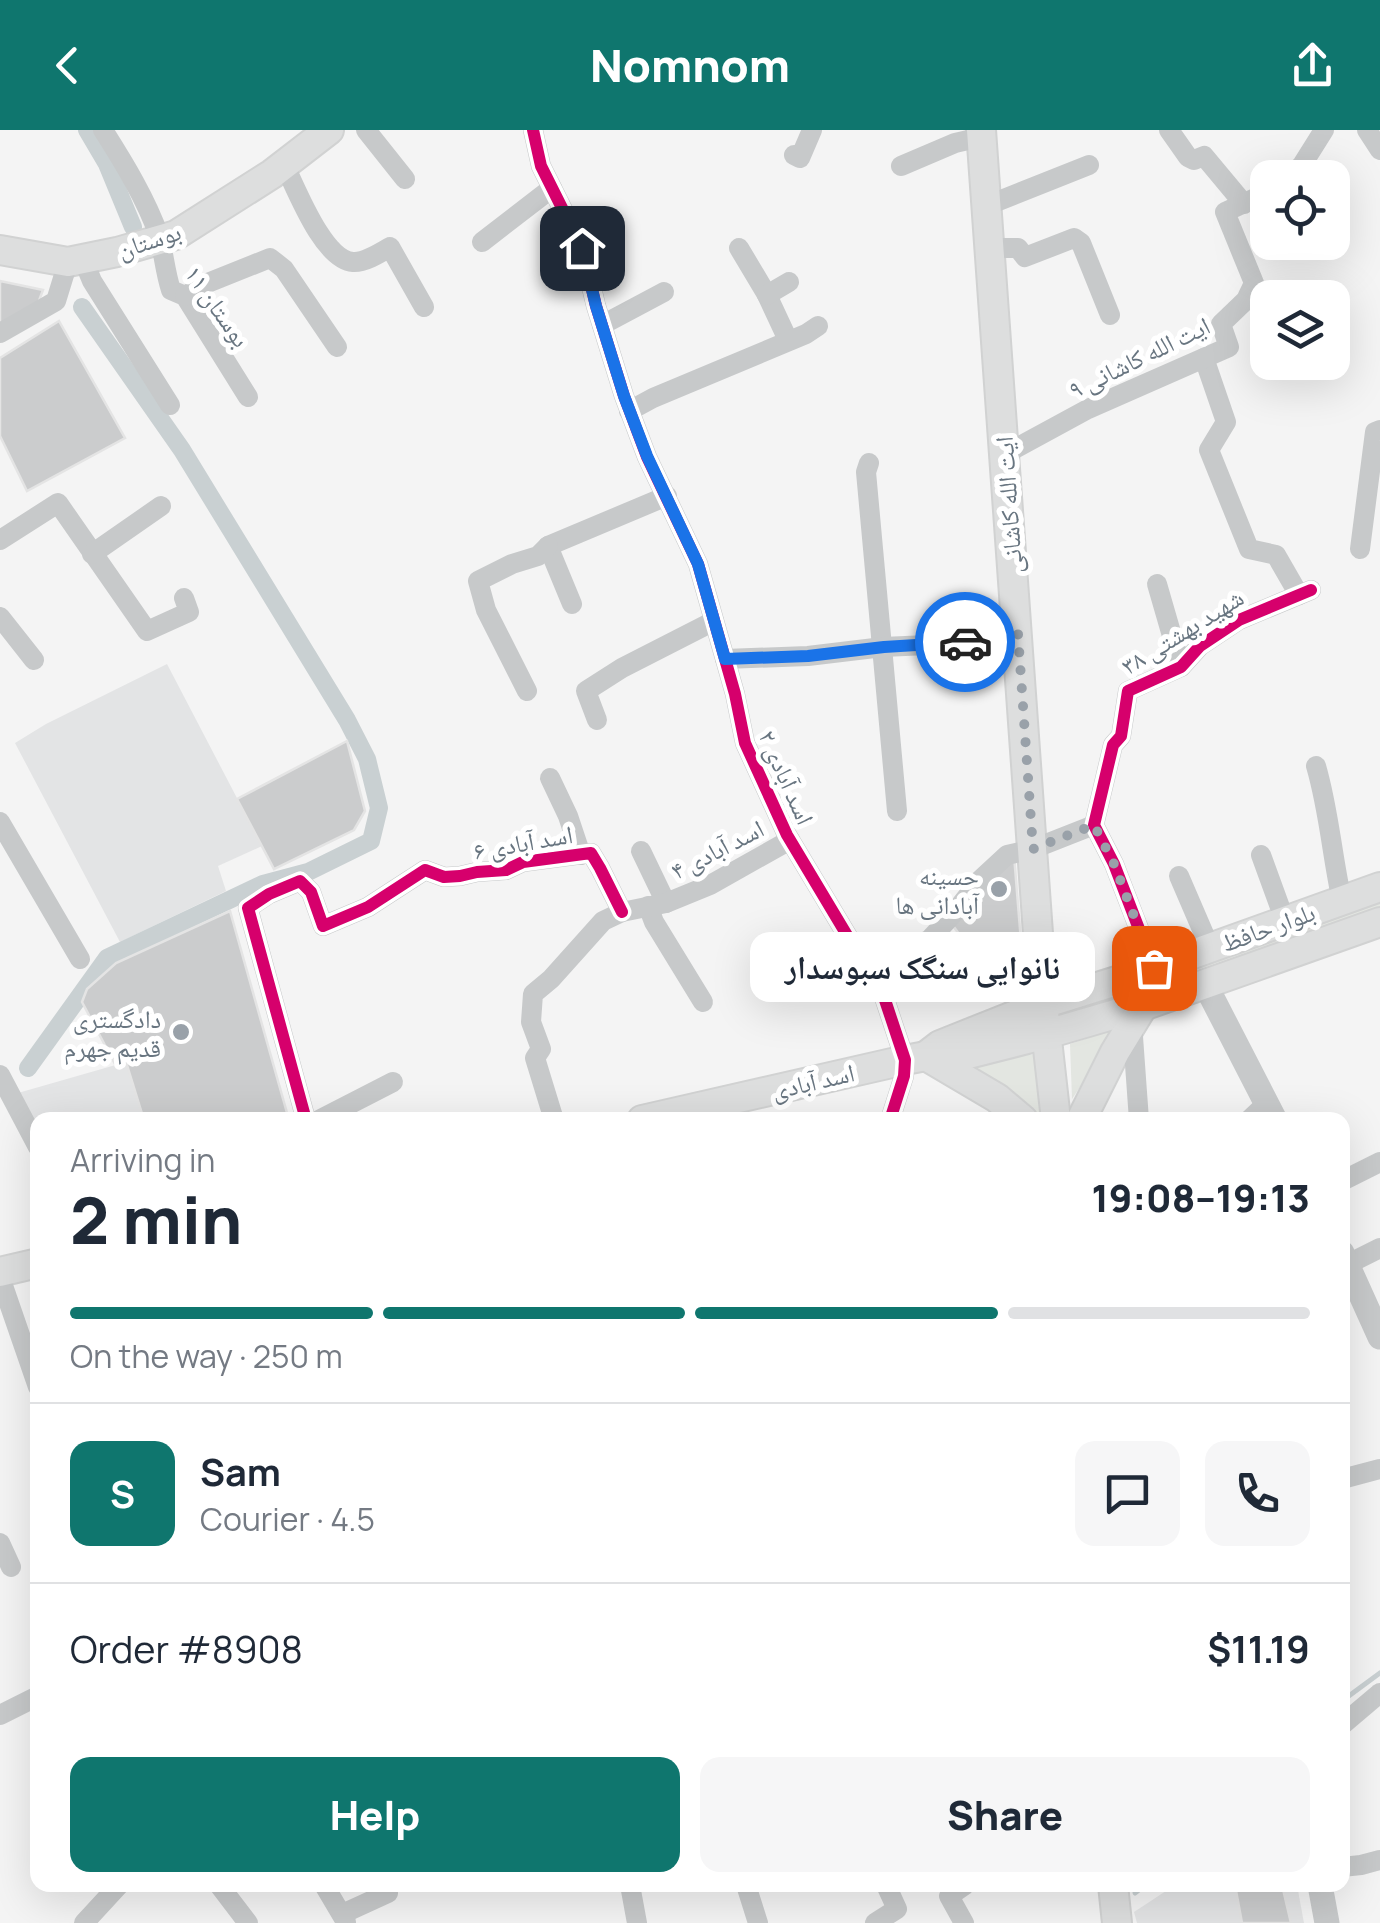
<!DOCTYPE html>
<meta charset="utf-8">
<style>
body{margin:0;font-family:Manrope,"Noto Naskh Arabic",sans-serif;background:#f6f6f7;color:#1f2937;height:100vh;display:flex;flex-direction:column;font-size:38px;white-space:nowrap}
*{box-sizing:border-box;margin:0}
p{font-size:32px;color:#747a83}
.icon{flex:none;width:55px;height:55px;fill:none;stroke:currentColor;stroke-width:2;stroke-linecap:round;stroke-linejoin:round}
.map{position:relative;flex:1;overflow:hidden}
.side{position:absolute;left:30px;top:982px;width:1320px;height:780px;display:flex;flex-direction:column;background:#fff;border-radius:20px;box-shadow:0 10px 40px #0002}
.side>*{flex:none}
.buttons{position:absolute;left:1250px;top:30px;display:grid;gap:20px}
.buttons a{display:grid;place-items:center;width:100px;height:100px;border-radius:20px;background:#fff;box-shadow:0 10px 40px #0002;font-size:50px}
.pin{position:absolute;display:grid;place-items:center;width:85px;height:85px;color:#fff;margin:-42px;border-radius:20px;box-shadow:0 5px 15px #0006}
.courier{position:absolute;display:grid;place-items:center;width:100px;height:100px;margin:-50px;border:8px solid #1a73e8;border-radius:50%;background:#fff;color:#222;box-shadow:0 2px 12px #0007}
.bubble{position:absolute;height:70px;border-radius:20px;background:#fff;box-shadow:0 10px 40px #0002;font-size:32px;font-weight:800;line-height:70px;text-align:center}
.summary em{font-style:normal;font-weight:800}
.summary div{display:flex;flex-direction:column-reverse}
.summary{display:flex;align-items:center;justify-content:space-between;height:170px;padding:0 40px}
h1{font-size:65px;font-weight:800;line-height:75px}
.bar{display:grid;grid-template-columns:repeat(4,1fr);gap:15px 10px;align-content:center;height:120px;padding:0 40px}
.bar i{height:12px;border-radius:8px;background:#e0e1e3}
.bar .active{background:#0f766e}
.bar p{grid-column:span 4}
.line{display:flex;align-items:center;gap:25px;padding:0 40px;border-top:2px solid #e0e1e3}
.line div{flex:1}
.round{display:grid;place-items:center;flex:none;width:105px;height:105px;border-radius:20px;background:#f6f6f7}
.action{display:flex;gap:20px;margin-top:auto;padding:20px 40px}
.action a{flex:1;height:115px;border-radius:20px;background:#0f766e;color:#fff;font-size:40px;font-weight:800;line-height:115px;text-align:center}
.action a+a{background:#f6f6f7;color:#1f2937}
header{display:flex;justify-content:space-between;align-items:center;height:130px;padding:0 40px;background:#0f766e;color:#fff;font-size:45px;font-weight:800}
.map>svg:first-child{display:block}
.built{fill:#e3e4e5}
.green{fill:#e3e6e1}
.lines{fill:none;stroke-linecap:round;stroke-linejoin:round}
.stream{stroke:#c9d0d2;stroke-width:5}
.canal{stroke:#c9d0d2;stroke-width:18}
.building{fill:#cbcccd;stroke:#e4e4e4;stroke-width:2.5}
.secondary-casing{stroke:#d1d2d2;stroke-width:32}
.minor{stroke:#c7c9ca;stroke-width:20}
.tertiary{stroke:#c7c9ca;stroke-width:25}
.secondary{stroke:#dddede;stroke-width:28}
.cycleway-casing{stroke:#fff;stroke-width:19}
.cycleway{stroke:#d6006c;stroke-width:12}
.done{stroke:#99a1a9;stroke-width:10;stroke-dasharray:0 18}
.route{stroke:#1a73e8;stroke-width:12}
.poi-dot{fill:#99a1a9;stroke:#fff;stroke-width:4}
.labels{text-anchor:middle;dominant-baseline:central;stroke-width:10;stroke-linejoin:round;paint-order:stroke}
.street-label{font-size:25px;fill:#687580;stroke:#fff}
.poi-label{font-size:25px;fill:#687580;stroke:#fff;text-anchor:end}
</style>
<header><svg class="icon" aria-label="back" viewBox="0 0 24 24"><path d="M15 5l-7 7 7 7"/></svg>Nomnom<svg class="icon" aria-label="share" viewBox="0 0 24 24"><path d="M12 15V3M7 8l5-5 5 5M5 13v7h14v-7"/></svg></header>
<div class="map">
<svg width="1380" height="1793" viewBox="0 0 1380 1793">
<rect width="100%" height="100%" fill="#f4f4f4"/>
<g class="built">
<path d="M167 534 262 716 218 736 226 761 120 812 15 613 46 594Z"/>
<path d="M126 932 144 990H38L37 1004 18 963Z"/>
<path d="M1175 1755H1297L1304 1793H1137L1134 1782Z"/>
</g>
<g class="green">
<path d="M1380 768V776L1091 877 1090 872Z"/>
<path d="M1119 898 1072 969 1070 914Z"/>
<path d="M1036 924 1043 990H1037L1008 962 967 933Z"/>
</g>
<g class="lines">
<g class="stream">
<path d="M1342 1571 1380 1543"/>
<path d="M1135 1763 1145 1755"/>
</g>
<g class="canal">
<path d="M87 0 107 34 133 97"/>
<path d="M28 938 107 828 263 754 308 742 371 711 379 678 367 629 347 590 182 320 82 177"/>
</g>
</g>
<g class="building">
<path d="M0 151 43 160 37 176 0 198Z"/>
<path d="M59 191 125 308 27 361 0 306V228Z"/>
<path d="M347 611 365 681 354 700 274 739 237 669Z"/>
<path d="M1014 725 1022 824 1004 831 996 824H980L972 814 962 808 951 793Z"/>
<path d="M230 781 289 990H144L126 932 116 936 82 872 87 859 116 833Z"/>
<path d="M1235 1755H1282L1291 1793H1242Z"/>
</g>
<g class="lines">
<g class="secondary-casing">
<g id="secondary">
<path d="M981 0 1043 874 1056 990"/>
<path d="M0 120 68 132 117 122 176 105 272 44 329 0"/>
<path d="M927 925 940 915 1043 874 1126 848 1380 757"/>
<path d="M931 929 997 968 1023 990"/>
<path d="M642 990 905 930 926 926 945 930 1047 904 1143 876 1380 792"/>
<path d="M1081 990 1115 922 1143 876"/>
<path d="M0 1142 38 1133"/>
<path d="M1113 1755 1117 1793"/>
</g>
</g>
<g class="minor">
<path d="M103 0C124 33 146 69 159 106 164 124 165 142 171 160L185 166 248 267"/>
<path d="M366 0 405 49"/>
<path d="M533 0 541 36 582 118 596 176 624 266 647 327 698 434 735 564 745 613 787 705 884 867 905 930 904 946 890 990"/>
<path d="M1169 0 1188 27 1194 30 1204 26 1244 74"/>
<path d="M1367 0 1380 20"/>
<path d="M794 25 800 28 812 0"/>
<path d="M284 34C296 58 323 130 353 132 364 133 380 123 390 117L424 177"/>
<path d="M901 36 955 13 981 7"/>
<path d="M1289 48 1302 35 1324 0"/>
<path d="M986 76 1089 35"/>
<path d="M482 112 552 58"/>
<path d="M739 118 767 165 788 210"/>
<path d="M989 118H1018L1025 127 1074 108 1081 113 1110 185"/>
<path d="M83 129 92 151 170 275"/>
<path d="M767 165 789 152"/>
<path d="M185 166 205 154 270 128 284 139 337 217"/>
<path d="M602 195 664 162"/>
<path d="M0 203 56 171 68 132"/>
<path d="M1204 228 1226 292 1209 320 1249 419 1276 425 1299 465"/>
<path d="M629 281 653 268 806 204 818 196"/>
<path d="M1005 324 1088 279 1229 217 1221 194 1246 170 1254 153 1225 82 1268 62"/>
<path d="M869 333 866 342 897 681"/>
<path d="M0 410 58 373 147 501 189 482 184 468"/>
<path d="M1360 419 1375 302 1380 300"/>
<path d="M92 424 161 376"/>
<path d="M1157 454 1181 537"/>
<path d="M572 474 548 416 667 366"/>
<path d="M0 487 34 530"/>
<path d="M725 529 808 526 883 517 950 514 1018 504"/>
<path d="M527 561 486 480 478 451 512 434 538 426 548 416"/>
<path d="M597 590 586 561 622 538 714 491"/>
<path d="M1316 636C1329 680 1332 726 1342 771"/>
<path d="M550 648 568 686 581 725"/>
<path d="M0 692 80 829"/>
<path d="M641 721 666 773"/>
<path d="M1261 725 1285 791"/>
<path d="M1179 746 1210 818"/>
<path d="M648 776 654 792 703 872"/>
<path d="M1154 838 1114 734 1094 695 1113 615 1121 606 1128 561 1181 537 1200 516 1239 490 1311 460"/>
<path d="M871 844 906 820 929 810 955 782 981 749 1007 725 1033 719 1094 695"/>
<path d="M1132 893 1139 990"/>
<path d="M0 945 38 1017"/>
<path d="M306 990 248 778 269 764 300 751 311 762 323 796 368 777 425 740 444 747 460 746 477 742 506 740 523 732 591 723 600 738 622 782"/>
<path d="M319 990 393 952"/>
<path d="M554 990 535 928 541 919 531 892 533 864 551 849 603 791 622 782 666 773 710 755 790 710"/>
<path d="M1249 990 1266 974"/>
<path d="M1342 1051 1380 1032"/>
<path d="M1348 1134 1380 1118"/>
<path d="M0 1147 38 1257"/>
<path d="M1342 1349 1380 1339"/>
<path d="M0 1413 11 1437"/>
<path d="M0 1585 38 1566"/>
<path d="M1342 1595 1380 1563"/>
<path d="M1342 1737 1361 1735 1380 1730"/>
<path d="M219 1755 248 1793"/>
<path d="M324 1755 346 1792"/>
<path d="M630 1755 637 1793"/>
<path d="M746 1755 758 1793"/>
<path d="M342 1784 388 1763"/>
<path d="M84 1793 119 1755"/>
<path d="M875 1793 897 1779 886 1755"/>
<path d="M964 1793 949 1766 965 1755"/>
</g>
<g class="tertiary">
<path d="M1205 854 1275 990"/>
<path d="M1342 1123 1380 1207"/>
<path d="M1320 1755 1327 1793"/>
</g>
<use href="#secondary" class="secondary"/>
<g class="cycleway-casing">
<g id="cycleway">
<path d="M533 0 541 36 582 118 596 176 624 266 647 327 698 434 735 564 745 613 787 705 884 867 905 930 904 946 890 990"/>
<path d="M1154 838 1114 734 1094 695 1113 615 1121 606 1128 561 1181 537 1200 516 1239 490 1311 460"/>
<path d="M306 990 248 778 269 764 300 751 311 762 323 796 368 777 425 740 444 747 460 746 477 742 506 740 523 732 591 723 600 738 622 782"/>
</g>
</g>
<use href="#cycleway" class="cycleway"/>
</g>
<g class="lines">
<path class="done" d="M965 512 1018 504 1033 719 1094 695 1114 734 1154 838"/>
<path class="route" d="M582 118 596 176 624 266 647 326 698 434 725 529 808 526 884 517 965 512"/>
</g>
<g class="poi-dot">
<circle cx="999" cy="759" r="10"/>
<circle cx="181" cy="902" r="10"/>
</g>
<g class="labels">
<g class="street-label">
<text transform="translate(149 110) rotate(-18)">بوستان</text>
<text transform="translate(218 176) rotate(55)">بوستان ۱۱</text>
<text transform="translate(1139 227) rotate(-26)">ایت الله کاشانی ۹</text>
<text transform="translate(1008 375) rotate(-94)">ایت الله کاشانی</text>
<text transform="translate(1182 501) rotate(-32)">شهید بهشتی ۳۸</text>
<text transform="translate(787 647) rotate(66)">اسد آبادی ۲</text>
<text transform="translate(523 712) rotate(-10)">اسد آبادی ۶</text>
<text transform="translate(717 719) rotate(-27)">اسد آبادی ۴</text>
<text transform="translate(1268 797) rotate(-20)">بلوار حافظ</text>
<text transform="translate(813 951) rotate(-13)">اسد آبادی</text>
</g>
<g class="poi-label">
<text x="979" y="745">حسینه<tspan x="979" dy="29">آبادانی ها</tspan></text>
<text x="161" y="888">دادگستری<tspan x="161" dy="29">قدیم جهرم</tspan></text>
</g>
</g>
</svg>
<div class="buttons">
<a><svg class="icon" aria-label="locate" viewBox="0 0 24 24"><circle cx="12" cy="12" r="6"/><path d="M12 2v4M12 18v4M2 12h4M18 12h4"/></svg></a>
<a><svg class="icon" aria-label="layers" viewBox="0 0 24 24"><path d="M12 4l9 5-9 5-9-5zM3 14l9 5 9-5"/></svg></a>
</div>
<div class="pin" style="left:1154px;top:838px;background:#ea580c"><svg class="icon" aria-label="bag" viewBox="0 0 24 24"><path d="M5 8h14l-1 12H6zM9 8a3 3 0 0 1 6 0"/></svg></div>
<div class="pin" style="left:582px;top:118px;background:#1f2937"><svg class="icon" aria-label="home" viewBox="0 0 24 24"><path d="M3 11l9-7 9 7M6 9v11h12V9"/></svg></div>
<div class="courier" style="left:965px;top:512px"><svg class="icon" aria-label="car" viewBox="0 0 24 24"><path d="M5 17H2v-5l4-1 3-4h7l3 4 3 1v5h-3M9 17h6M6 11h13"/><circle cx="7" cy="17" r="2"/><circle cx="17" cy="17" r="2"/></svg></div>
<div class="bubble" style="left:750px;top:802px;width:345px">نانوایی سنگک سبوسدار</div>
<section class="side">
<div class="summary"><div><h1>2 min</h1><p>Arriving in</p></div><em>19:08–19:13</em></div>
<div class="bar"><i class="active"></i><i class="active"></i><i class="active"></i><i></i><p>On the way · 250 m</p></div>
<div class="line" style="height:180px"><b class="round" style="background:#0f766e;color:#fff">S</b><div><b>Sam</b><p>Courier · 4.5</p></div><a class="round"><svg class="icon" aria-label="chat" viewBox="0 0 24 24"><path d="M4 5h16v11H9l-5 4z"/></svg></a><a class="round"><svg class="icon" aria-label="phone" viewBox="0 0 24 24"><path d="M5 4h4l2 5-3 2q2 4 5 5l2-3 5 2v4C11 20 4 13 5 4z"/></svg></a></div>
<div class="line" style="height:130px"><div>Order #8908</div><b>$11.19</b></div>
<div class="action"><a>Help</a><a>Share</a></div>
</section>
</div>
